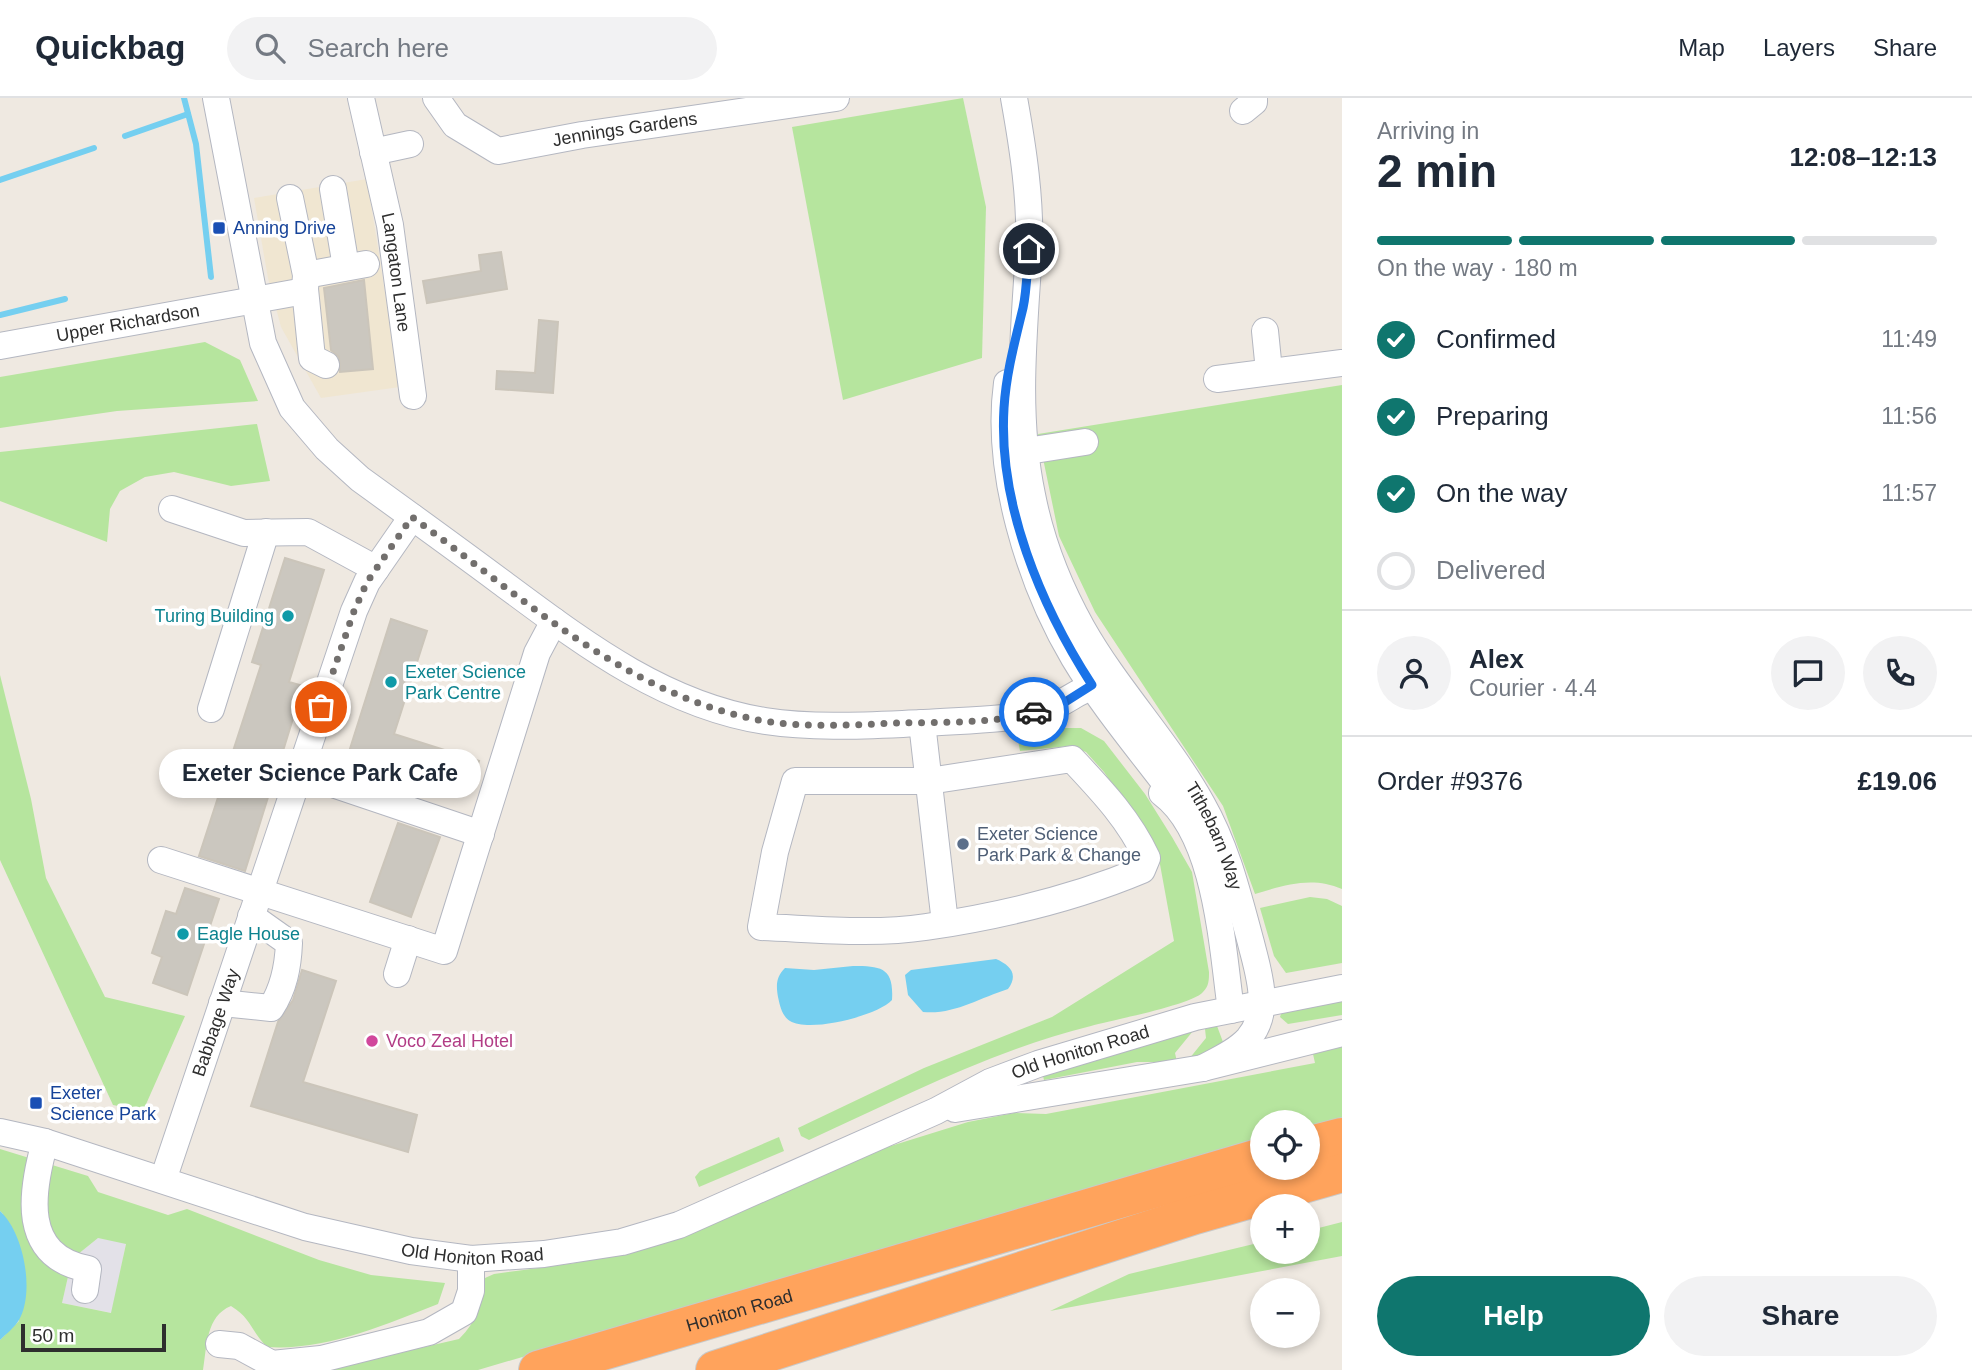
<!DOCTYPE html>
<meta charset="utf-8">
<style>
body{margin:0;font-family:Arial,sans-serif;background:#f2f2f3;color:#1f2937;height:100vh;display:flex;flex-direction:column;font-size:26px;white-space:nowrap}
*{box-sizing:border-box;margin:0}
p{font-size:23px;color:#747a83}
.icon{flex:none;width:38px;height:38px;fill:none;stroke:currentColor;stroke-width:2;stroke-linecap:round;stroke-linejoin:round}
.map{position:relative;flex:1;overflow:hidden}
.drawer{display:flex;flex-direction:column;background:#fff;width:630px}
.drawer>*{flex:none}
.controls{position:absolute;left:1250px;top:1012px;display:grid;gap:14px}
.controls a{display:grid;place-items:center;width:70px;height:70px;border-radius:50%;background:#fff;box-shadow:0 4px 10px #0003;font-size:35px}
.scale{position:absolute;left:21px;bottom:18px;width:145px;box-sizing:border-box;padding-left:7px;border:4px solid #2e2e2e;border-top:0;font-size:19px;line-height:24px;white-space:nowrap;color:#2e2e2e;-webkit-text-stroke:5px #fff;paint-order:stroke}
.pin{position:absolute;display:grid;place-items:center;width:60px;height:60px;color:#fff;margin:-30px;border:4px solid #fff;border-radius:50%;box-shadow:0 2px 7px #0007}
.courier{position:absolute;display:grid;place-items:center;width:70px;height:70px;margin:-35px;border:5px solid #1a73e8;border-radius:50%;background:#fff;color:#222;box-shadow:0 2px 9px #0007}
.bubble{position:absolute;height:49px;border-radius:24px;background:#fff;box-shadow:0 4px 10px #0003;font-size:23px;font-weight:600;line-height:49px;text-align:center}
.summary em{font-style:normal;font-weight:600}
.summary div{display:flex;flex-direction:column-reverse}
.summary{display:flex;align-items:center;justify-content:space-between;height:119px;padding:0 35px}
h1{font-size:46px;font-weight:600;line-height:52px}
.bar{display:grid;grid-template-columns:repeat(4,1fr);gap:10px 7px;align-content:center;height:84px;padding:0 35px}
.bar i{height:9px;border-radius:5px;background:#e0e1e3}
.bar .on{background:#0f766e}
.bar p{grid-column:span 4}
.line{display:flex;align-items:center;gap:18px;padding:0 35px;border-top:2px solid #e0e1e3}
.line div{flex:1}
.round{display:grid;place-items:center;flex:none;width:74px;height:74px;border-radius:37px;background:#f2f2f3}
ol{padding:0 35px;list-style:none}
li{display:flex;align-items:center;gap:21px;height:77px}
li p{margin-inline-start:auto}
li .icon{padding:7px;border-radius:50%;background:#0f766e;color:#fff;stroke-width:4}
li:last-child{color:#747a83}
li i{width:38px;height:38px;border:4px solid #e0e1e3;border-radius:50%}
.action{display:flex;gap:14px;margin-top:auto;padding:14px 35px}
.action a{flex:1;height:80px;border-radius:42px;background:#0f766e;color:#fff;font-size:28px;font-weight:600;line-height:80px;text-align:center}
.action a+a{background:#f2f2f3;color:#1f2937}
header{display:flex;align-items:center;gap:42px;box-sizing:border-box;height:98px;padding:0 35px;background:#fff;border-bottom:2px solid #e0e1e3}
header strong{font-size:33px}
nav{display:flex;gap:38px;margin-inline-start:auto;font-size:24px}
.search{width:490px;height:63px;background:#f2f2f3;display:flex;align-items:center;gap:18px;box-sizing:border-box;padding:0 24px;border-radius:38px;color:#747a83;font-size:26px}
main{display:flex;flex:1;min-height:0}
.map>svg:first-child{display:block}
.industrial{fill:#e3e1e8}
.education{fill:#f0e6d1}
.green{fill:#b6e59e;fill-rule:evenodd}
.water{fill:#75cff0}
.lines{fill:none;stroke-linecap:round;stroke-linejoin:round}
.stream{stroke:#75cff0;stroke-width:6}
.building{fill:#cbc7bf;stroke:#cbc5ba;stroke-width:2}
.minor-casing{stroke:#b4b7c1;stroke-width:28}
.highway-casing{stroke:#c9c9c9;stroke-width:40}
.minor{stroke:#fff;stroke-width:26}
.highway{stroke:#ffa35c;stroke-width:38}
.done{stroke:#726f6d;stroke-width:7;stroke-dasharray:0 12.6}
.route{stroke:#1a73e8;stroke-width:9}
.transit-dot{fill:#1a4fb4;stroke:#fff;stroke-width:2.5}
.culture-dot{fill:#0f9aa8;stroke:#fff;stroke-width:2.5}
.service-dot{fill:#5c6f8a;stroke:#fff;stroke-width:2.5}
.hotel-dot{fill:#d1479c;stroke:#fff;stroke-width:2.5}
.labels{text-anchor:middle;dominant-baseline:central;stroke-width:7;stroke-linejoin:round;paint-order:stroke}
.street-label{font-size:18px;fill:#2e2e2e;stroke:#fff}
.transit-label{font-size:18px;fill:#164399;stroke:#fff;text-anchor:start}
.culture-label{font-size:18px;fill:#0d838f;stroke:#fff;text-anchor:start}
.service-label{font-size:18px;fill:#4e5e75;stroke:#fff;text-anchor:start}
.hotel-label{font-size:18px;fill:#b23c85;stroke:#fff;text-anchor:start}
</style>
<header>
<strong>Quickbag</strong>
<div class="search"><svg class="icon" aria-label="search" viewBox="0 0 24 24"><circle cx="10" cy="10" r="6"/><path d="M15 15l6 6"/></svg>Search here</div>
<nav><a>Map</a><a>Layers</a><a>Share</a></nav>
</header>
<main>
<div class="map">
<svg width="1342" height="1272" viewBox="0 0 1342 1272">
<rect width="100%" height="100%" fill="#efe9e1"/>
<path class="industrial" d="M98 1140 126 1145 112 1215 62 1205 72 1161Z"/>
<path class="education" d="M367 81 400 289 321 300 281 229 268 180 254 100Z"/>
<g class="green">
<path d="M963 0 986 109 982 260 843 302 792 29Z"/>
<path d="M205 244 240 262 258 303 117 313 0 330V279Z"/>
<path d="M1342 287V791C1312 778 1285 787 1255 796L1223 708 1095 514 1059 438 1038 336Z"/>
<path d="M257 326 270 383 231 388 174 374 145 379 120 393 110 411 107 444 0 403V354Z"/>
<path d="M0 577 31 701 46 780 105 899 185 918 143 1013 113 1007 0 762Z"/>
<path d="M1057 630H1081L1104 643 1145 696 1172 739 1192 774 1209 874C1209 882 1209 888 1203 894 1192 907 1112 922 1091 928 993 952 901 1000 809 1042L801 1038 798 1030 924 970 1052 919 1174 843 1157 750 1104 674 1086 654 1070 648 1020 653 1017 637Z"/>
<path d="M1310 799 1327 801 1342 808V865L1286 875 1274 858 1260 810Z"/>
<path d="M1342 901V917L1288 926 1280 919 1282 913Z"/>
<path d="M1217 928 1223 944 1213 955 1189 961 1206 940 1205 931Z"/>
<path d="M1193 933 1175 955 1177 964H1137L1044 982 1043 978Z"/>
<path d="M1342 949V1021L1307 1031V1024H1262V1042L478 1272H325L459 1241C478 1223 480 1205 485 1180L494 1176 575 1165 631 1153 878 1052 968 1024 1014 1015 1046 1016 1315 965 1313 956Z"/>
<path d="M779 1039 784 1053 699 1089 695 1079 700 1073Z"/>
<path d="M0 1051 88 1078 98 1094 168 1117 187 1111 319 1162 371 1177 445 1185 438 1206C384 1227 326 1253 267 1249 250 1232 252 1221 231 1208 206 1218 207 1248 203 1272H0V1242L19 1223 3 1116 0 1113ZM98 1140 126 1146 111 1215 62 1205 72 1161Z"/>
<path d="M1342 1124V1158L1050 1213 1129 1176 1262 1144V1153H1307V1133Z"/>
</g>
<g class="water">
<path d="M996 861C1010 867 1019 876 1008 891 979 900 954 917 923 914L908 897 905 877 911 872Z"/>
<path d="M853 868C882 868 894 870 892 902 877 918 809 935 790 923 782 918 780 908 778 899 776 887 776 879 785 870L814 872Z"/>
<path d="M0 1113C24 1135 35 1194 19 1222 15 1229 6 1236 0 1242Z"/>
</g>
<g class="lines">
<g class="stream">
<path d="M184 0 196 46 211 179"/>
<path d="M125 38 188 16"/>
<path d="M0 82 94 50"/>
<path d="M0 217 65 201"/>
</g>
</g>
<g class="building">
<path d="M501 154 507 191 427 205 423 183 481 173 479 157Z"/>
<path d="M364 182 373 271 340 274 339 259 331 252 324 190Z"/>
<path d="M539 222 558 224 553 295 496 291 497 273 535 275Z"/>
<path d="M285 460 324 472 289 584 303 588 283 653 269 656 264 664 267 678 273 683 245 773 199 758 261 567 252 564Z"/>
<path d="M391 521 427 533 394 636 479 663 469 695 348 657Z"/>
<path d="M398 725 440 739 411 819 370 804Z"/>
<path d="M185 790 219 801 187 897 153 885 162 859 152 855 166 813 176 816Z"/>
<path d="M302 872 336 883 303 984 417 1017 408 1054 251 1008 278 924 293 902Z"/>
</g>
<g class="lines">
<g class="minor-casing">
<g id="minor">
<path d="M216 0 263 245 292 310 327 351 360 381C407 415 454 449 501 484 582 544 663 607 765 623 817 631 872 627 924 625 964 622 1007 623 1045 612 1076 602 1088 577 1122 593"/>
<path id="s1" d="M361 0 390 127 413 298"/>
<path id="s2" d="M436 0 455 27 498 53 582 37 836 0"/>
<path id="s3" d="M1014 0C1023 50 1031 102 1029 153 1024 234 1015 316 1032 397 1041 443 1059 489 1082 530 1117 592 1167 643 1202 706 1227 750 1238 797 1251 845 1259 877 1272 913 1248 941 1236 954 1218 962 1203 970"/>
<path d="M1243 13 1254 4V0"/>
<path d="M373 54 410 46"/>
<path d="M333 91 346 169"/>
<path d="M306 177 366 166"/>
<path d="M305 191 312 260 326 267"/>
<path d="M1265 233 1269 273"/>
<path id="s4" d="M0 248 299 194 305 191 306 177 290 100"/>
<path d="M1217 281 1342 265"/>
<path d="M1007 285C995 373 1029 484 1074 560 1101 605 1136 647 1168 689L1174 704"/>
<path d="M1008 356 1085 344"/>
<path d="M172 411 244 435 308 434 376 471"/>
<path d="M211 611 266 434"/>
<path d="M922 625 945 825"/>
<path d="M1072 661C1101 692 1129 721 1147 760L1142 772C1073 801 1000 818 926 829 873 837 815 831 761 829L775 754 795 683H929Z"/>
<path d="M279 668 481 736"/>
<path d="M1162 695C1217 736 1222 849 1231 912"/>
<path d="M161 762 444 853 537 555 554 523"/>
<path d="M397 876 408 841"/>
<path d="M222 905 271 910C284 890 288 869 289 845L251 818"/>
<path d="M955 1011 1203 970 1342 935"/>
<path id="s5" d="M0 1034 45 1044 305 1129 411 1153 471 1161 544 1156 622 1144 679 1127 936 1013 990 984 1038 966 1195 919 1342 890"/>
<path d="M45 1044C31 1094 20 1158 88 1171L85 1192"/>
<path id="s6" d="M163 1082 354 513 367 484 412 419"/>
<path d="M219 1246 239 1248 272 1266 321 1261 429 1234 464 1214 471 1193V1161"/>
</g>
</g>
<g class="highway-casing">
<g id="highway">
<path d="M1307 1048 1342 1039"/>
<path id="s7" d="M538 1272 1262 1059"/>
<path d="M715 1272 1195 1117 1342 1075"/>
</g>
</g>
<use href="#minor" class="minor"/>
<use href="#highway" class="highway"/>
</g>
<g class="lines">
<path class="done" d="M321 609 354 513 367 484 412 419C520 497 628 599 764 623 807 630 852 627 897 625 941 624 992 626 1034 614"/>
<path class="route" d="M1029 151C1027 170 1027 192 1023 210 1015 243 1006 276 1004 310 998 406 1041 508 1092 587L1062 606 1034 614"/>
</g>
<g class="transit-dot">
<rect x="212" y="123" width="14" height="14" rx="3.5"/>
<rect x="29" y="998" width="14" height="14" rx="3.5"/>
</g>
<g class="culture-dot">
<circle cx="288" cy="518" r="7"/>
<circle cx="391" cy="584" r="7"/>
<circle cx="183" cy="836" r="7"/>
</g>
<circle class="service-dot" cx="963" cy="746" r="7"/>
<circle class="hotel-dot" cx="372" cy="943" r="7"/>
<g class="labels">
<g class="street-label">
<text stroke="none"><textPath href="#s2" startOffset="212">Jennings Gardens</textPath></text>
<text stroke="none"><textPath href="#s1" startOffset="178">Langaton Lane</textPath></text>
<text stroke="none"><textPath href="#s4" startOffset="130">Upper Richardson</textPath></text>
<text stroke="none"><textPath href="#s3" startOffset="789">Tithebarn Way</textPath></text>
<text stroke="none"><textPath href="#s6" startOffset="166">Babbage Way</textPath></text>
<text stroke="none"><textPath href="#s5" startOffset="1138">Old Honiton Road</textPath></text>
<text stroke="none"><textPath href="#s5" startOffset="490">Old Honiton Road</textPath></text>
<text stroke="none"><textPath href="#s7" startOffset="210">Honiton Road</textPath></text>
</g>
<g class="transit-label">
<text x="233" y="130">Anning Drive</text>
<text x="50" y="995">Exeter<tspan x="50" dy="21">Science Park</tspan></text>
</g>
<g class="culture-label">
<text x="274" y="518" text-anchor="end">Turing Building</text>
<text x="405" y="574">Exeter Science<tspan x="405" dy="21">Park Centre</tspan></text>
<text x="197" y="836">Eagle House</text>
</g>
<g class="service-label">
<text x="977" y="736">Exeter Science<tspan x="977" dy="21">Park Park &amp; Change</tspan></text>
</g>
<g class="hotel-label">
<text x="386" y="943">Voco Zeal Hotel</text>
</g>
</g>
</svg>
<div class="controls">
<a><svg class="icon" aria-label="locate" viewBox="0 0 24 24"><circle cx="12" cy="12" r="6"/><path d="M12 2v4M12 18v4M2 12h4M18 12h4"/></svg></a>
<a>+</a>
<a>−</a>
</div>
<div class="scale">50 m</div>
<div class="pin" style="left:321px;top:609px;background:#ea580c"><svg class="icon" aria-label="bag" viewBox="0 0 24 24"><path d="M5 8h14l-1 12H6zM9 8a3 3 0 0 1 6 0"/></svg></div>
<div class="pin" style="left:1029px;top:151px;background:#1f2937"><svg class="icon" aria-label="home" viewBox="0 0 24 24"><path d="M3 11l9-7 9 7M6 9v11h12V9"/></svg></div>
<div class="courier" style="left:1034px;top:614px"><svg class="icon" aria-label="car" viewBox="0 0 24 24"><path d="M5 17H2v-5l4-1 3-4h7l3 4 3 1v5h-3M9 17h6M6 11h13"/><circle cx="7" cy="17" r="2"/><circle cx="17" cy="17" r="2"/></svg></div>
<div class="bubble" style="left:159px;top:651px;width:322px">Exeter Science Park Cafe</div>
</div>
<section class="drawer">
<div class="summary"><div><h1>2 min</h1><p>Arriving in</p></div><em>12:08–12:13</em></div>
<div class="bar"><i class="on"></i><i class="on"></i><i class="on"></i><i></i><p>On the way · 180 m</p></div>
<ol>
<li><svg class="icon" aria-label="check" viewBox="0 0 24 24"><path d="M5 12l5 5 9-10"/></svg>Confirmed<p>11:49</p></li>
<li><svg class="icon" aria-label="check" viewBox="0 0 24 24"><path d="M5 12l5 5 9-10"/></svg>Preparing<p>11:56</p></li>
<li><svg class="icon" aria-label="check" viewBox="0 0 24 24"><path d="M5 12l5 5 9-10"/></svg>On the way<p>11:57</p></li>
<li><i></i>Delivered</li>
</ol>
<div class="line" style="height:126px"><a class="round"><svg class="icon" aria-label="person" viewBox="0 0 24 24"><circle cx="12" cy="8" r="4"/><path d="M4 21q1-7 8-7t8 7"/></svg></a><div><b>Alex</b><p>Courier · 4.4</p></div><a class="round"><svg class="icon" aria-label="chat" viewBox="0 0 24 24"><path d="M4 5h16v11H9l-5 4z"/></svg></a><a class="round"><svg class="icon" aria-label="phone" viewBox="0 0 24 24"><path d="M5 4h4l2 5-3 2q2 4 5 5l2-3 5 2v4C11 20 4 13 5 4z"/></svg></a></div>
<div class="line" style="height:91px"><div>Order #9376</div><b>£19.06</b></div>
<div class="action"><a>Help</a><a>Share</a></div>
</section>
</main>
